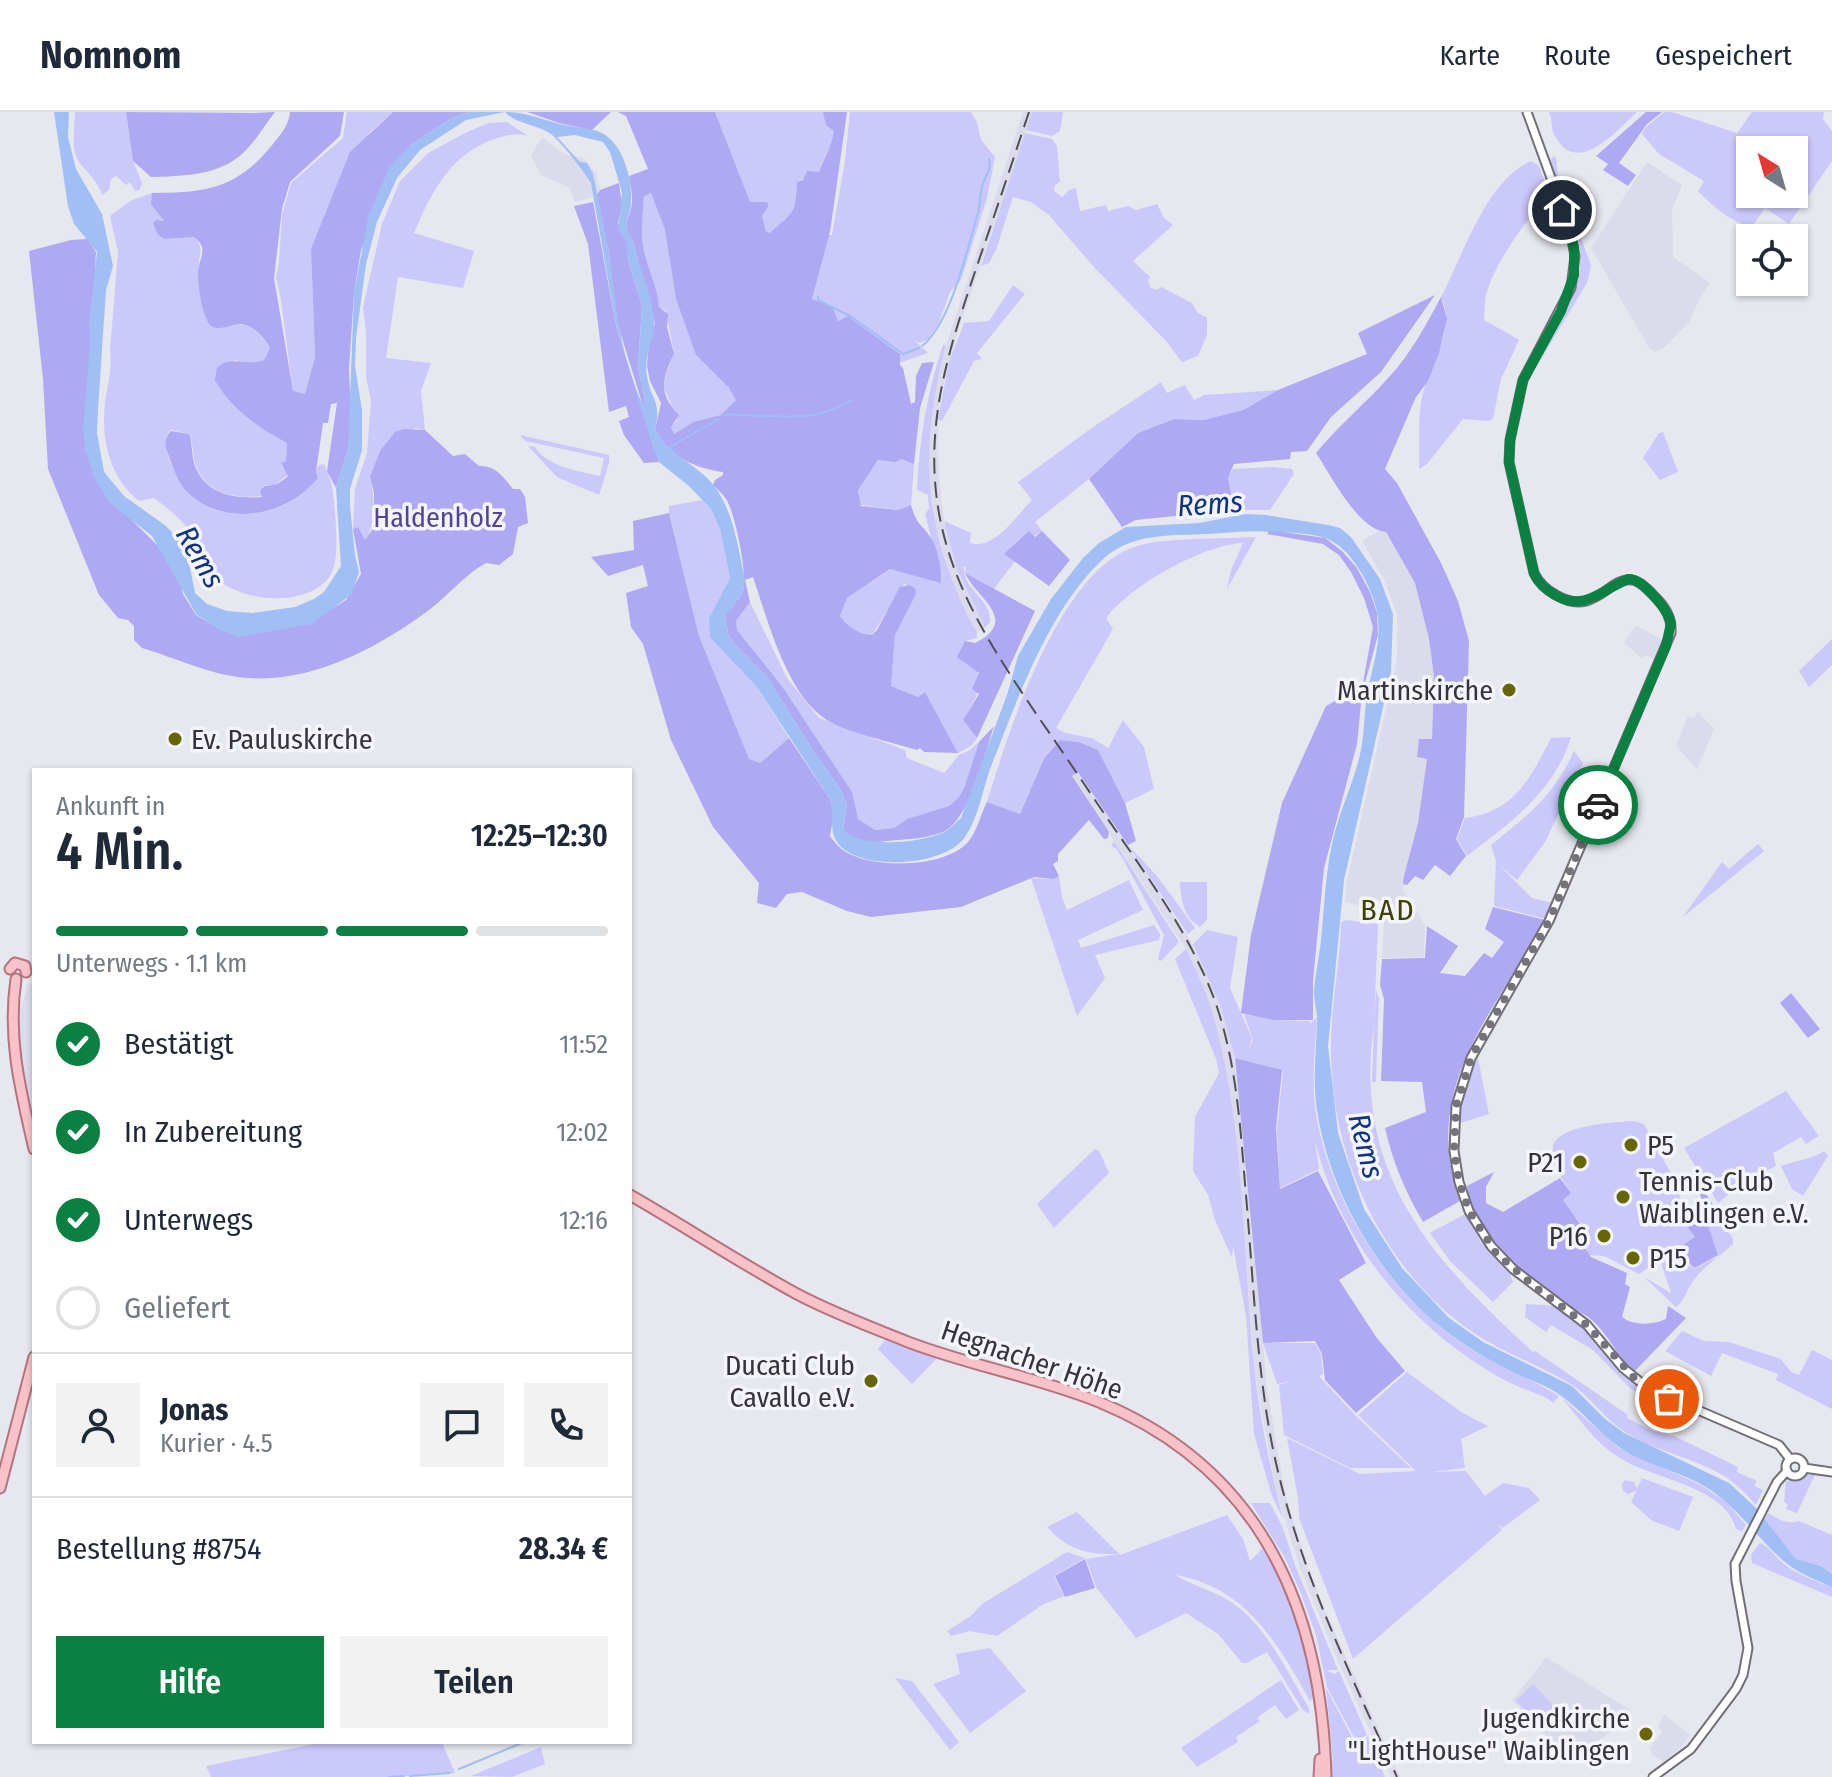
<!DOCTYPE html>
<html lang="de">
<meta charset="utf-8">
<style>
body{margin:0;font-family:"Fira Sans Condensed",sans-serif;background:#f2f2f3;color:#1f2937;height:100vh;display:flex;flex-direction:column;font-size:30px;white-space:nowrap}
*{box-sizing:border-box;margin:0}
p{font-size:26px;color:#747a83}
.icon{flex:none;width:44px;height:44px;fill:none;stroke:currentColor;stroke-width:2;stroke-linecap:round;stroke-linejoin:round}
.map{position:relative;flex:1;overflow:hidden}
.panel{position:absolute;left:32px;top:656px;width:600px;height:976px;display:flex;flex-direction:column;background:#fff;border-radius:0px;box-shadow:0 2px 6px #0004}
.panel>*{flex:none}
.needle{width:52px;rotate:323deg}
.tools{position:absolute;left:1736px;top:24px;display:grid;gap:16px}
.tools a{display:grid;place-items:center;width:72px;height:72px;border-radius:0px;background:#fff;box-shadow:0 2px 6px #0004;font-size:40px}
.pin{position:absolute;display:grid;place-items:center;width:68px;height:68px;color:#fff;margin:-34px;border:4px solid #fff;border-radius:50%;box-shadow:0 2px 8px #0007}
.courier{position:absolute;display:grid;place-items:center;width:80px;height:80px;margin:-40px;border:6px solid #0b8043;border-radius:50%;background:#fff;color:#222;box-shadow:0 2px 10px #0007}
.summary em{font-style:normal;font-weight:600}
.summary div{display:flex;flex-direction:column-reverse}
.summary{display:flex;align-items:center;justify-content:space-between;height:136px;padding:0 24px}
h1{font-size:52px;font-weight:600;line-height:60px}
.bar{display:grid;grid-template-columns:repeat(4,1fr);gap:12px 8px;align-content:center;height:96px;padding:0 24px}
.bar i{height:10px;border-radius:6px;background:#e0e1e3}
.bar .active{background:#0b8043}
.bar p{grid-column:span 4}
.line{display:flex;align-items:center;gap:20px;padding:0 24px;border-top:2px solid #e0e1e3}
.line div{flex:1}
.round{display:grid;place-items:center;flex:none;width:84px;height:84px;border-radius:0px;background:#f2f2f3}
ol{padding:0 24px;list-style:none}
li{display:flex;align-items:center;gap:24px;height:88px}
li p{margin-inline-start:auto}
li .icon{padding:8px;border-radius:50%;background:#0b8043;color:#fff;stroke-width:4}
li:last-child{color:#747a83}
li i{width:44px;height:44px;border:4px solid #e0e1e3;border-radius:50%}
.button{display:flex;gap:16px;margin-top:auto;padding:16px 24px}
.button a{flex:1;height:92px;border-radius:0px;background:#0b8043;color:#fff;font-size:32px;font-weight:600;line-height:92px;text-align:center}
.button a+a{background:#f2f2f3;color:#1f2937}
header{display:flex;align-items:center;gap:48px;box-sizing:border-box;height:112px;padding:0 40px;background:#fff;border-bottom:2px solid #e0e1e3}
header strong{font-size:38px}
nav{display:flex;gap:44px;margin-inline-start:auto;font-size:28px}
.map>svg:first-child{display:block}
.built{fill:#dcdbeb}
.green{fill:#cbc8fb;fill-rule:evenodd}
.forest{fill:#afa8f3;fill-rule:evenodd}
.water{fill:#a1bef5;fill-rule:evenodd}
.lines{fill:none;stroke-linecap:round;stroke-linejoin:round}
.stream{stroke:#a1bef5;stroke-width:2}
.minor-casing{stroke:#707078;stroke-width:11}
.major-casing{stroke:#b2757f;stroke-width:13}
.minor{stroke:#fff;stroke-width:7}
.major{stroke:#f9c1c9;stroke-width:9}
.rail{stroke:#4f4f54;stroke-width:2;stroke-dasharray:16 8;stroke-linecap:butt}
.done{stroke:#737379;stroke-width:8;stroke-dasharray:0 14.4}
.route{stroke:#0b8043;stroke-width:10}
.poi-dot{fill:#666701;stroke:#f4f4fd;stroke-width:3}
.labels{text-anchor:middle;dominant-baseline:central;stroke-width:7;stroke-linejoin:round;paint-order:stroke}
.park-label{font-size:28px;fill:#534399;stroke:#f4f4fd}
.poi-label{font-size:28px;fill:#353539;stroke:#f4f4fd;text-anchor:end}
.street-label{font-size:28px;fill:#353539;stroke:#f4f4fd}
.water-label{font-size:30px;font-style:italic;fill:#103481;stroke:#f4f4fd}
.neighbourhood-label{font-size:30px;letter-spacing:2px;fill:#404000;stroke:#f4f4fd}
</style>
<header>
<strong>Nomnom</strong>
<nav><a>Karte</a><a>Route</a><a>Gespeichert</a></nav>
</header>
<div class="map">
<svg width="1832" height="1665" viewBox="0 0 1832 1665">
<rect width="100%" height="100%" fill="#e7e7f0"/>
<g class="built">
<path d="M1023 0H1032L958 219 941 282 938 307 939 368 944 409 957 457 985 516 977 521 951 468 936 417 929 360V325L934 284 946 233Z"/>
<path d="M542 25 564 42 584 46 596 61 600 78 596 84 575 90 570 76 541 63 531 43Z"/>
<path d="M1647 50 1682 73 1672 98 1673 145 1710 171 1698 190 1689 210 1664 236 1655 240 1650 237 1591 136Z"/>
<path d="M1379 419 1386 420 1415 471 1429 527 1434 564 1432 628 1419 627 1427 646 1418 711 1403 778 1425 813 1424 845 1382 846 1385 790 1378 788 1367 795 1345 790 1347 769 1397 548V502L1383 465 1362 429Z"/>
<path d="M1636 513 1662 528 1654 547 1645 543 1643 547 1624 531Z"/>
<path d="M1698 600 1714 617 1697 657 1676 634 1688 604 1694 607Z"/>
<path d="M1078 659 1193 832 1221 895 1231 925 1245 1035 1267 1277 1285 1381 1308 1455 1324 1496 1400 1665H1391L1337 1547 1298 1451 1276 1379 1255 1262 1237 1036 1223 943 1186 837 1071 664Z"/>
<path d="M28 871 34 873V1007L20 942 19 904Z"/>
<path d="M1546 1545 1630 1598 1606 1623 1570 1650 1513 1588Z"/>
<path d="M1665 1603 1690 1623 1682 1634 1663 1650 1652 1642 1650 1636 1662 1620 1659 1616V1611Z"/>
</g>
<g class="green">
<path d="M75 0H126L133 49 142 71 140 77 135 79 130 70 126 73 116 64 111 67 109 78 102 83C97 68 89 63 80 51 70 39 75 15 75 0Z"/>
<path d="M347 0H393L369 21 311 137 315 245 305 283 293 280 281 188 276 165 279 150 282 103 291 71 343 26Z"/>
<path d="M715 0H847L824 46 819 60 797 70C795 107 792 98 770 121L766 119 762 104 769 94 768 91H750Z"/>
<path d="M850 0H971L977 10 981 28 995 45 987 86 961 168 950 180 938 213 928 227 920 231 915 229 928 241 899 251 900 242 848 204 838 209 812 187 829 123H832L845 49Z"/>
<path d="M1032 0H1063L1060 19 1052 24 1026 18Z"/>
<path d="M1549 0H1637C1617 18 1578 66 1555 24 1550 16 1553 7 1549 0Z"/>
<path d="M1664 0H1672L1737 21 1752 0H1824L1823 7 1832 19V49L1789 112 1765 96 1752 115C1730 110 1714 95 1698 79L1704 69 1659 42 1642 22 1645 16ZM1790 31 1797 36 1794 40V82H1750V38H1785Z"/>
<path d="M507 10 528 24C516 21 508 23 497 26 451 41 432 79 414 121L474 139 463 176 398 165 386 246 431 251 421 279 425 318 415 316 370 365C375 388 377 409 365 429L358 415 353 417 355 377 367 341 371 289 366 265V219L363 195 382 112 400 69 428 41 467 20 489 11Z"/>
<path d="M1025 21 1052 27 1057 34 1060 70 1055 73 1054 79 1062 85 1069 78 1076 76 1080 99 1106 93 1108 99 1128 94 1136 98 1157 92 1164 106 1173 113 1133 149 1150 165 1148 169 1151 176 1157 178 1161 175 1192 191 1198 201 1207 206V223L1198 244 1182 250 1166 229 1093 154 1049 103 1031 90 1013 85 996 138 989 151 981 154Z"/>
<path d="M1553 44 1556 46 1558 64 1591 153 1587 171 1532 262C1550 222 1588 178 1579 131 1573 103 1559 76 1550 49Z"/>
<path d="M1531 49 1539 54 1549 83C1526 108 1495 150 1486 183 1484 190 1485 200 1484 208L1519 228 1501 267 1493 307 1489 309 1463 307 1427 352 1419 357C1420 333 1417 305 1423 281 1430 249 1457 218 1441 185 1463 144 1486 68 1531 49Z"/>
<path d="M152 81V92L164 109 160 108 166 127 194 125C207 138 196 146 199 161 201 180 212 199 218 217 245 209 254 211 270 236L264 248 254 252 234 248 219 275 251 308 287 331 286 349 281 351 288 363 273 374 264 373 260 379 263 384C237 387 206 382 196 354 192 343 194 333 189 322L171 318C162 328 165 335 169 346 174 358 178 370 186 379 223 417 288 405 318 366L316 358 319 353 324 352C327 359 331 367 332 375 335 394 340 443 332 460 315 496 242 492 217 466 207 455 202 436 193 424 183 408 169 397 154 386L139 389C109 365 101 327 105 290 108 272 112 257 110 239L118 140 110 104 130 89Z"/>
<path d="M651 81 665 118 676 187 696 243 729 276 737 288 722 303 693 310 674 322 671 315 677 308C665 271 657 282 674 242L666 199 659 195C658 176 650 163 646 146 639 124 643 105 644 83Z"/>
<path d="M1013 173 1025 182 977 241 982 247 974 249 942 309 938 307 949 250 964 211 989 209Z"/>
<path d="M943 233H946C918 341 923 422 977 521V526L965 529C983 568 986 571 963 608L977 626 971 634 958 641 925 580 918 585 891 574 895 523 915 476 904 472 872 523C860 523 847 514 840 504L847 486 891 457 941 470V463L925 402 929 397 928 383 917 378C919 329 927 281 943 233Z"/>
<path d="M1161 270 1167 281 1185 273 1194 288 1204 283 1278 278 1243 298 1204 308 1174 307 1138 321 1089 367 1035 410 1042 419 1004 442 1015 449 994 477 965 461 966 455H964C963 479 992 487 990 510L985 516 957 457 944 409 971 421 970 431C994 439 1017 403 1032 388L1018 370 1093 315Z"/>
<path d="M1663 320 1678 360 1660 368 1643 346 1659 321Z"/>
<path d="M520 323 609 343V351L599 383 557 365 528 334 535 335C548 355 578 359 600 364L604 346 525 329Z"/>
<path d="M901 347 914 352 911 393 898 398 861 393 858 377 878 348Z"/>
<path d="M1272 355 1292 357 1294 362 1270 398H1234L1228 366 1233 357Z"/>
<path d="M702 388 711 397 720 417 730 466 709 506 740 557 757 575 789 626 760 651 749 648 699 524 669 401V394Z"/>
<path d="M1256 425 1227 477 1231 458 1243 431C1202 433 1130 474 1106 506L1113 517 1056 616 1065 621 1092 626 1108 636 1123 608 1144 635 1154 677 1125 691 1098 638 1079 630 1060 628 1044 645 1020 702 987 690C1009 619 1058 461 1134 435 1163 425 1223 427 1256 425Z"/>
<path d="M750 490 787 566 819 606 905 638 907 646 944 661 959 643 970 638 979 630 964 676 959 685 949 694 907 707 894 716 875 718 857 707 852 680 782 574 737 518 736 509Z"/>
<path d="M1832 527V553L1809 575 1799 559Z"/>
<path d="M1571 625C1554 680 1511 710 1467 744L1457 727 1465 706C1514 700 1530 667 1551 626Z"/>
<path d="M1574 639 1583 651 1545 730 1517 768 1499 753 1532 786 1553 791 1546 807 1494 794 1496 749 1491 733C1529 702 1552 686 1574 639Z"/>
<path d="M1114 729 1179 830 1161 849 1158 847 1164 823 1123 747 1116 736 1111 734Z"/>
<path d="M1758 732 1764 739 1683 805 1722 750 1729 757Z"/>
<path d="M1128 733 1157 764 1195 816 1188 822Z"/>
<path d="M1059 764 1062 785 1067 798 1129 768 1143 798 1078 828 1081 836 1154 813 1160 822 1159 828 1095 843 1105 866 1077 904 1031 766 1054 767Z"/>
<path d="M1180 770H1207V808L1200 815C1183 805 1181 788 1180 770Z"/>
<path d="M1346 808 1378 812 1374 912 1376 879 1379 886 1376 970H1372L1374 913C1352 1060 1431 1147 1533 1240L1535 1239 1628 1303 1627 1306 1653 1319 1676 1325 1738 1355 1737 1360 1757 1369 1754 1374 1763 1378 1756 1393C1746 1382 1737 1372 1724 1364 1693 1345 1656 1340 1625 1320 1604 1307 1591 1285 1571 1272 1532 1249 1491 1237 1456 1208 1378 1145 1332 1042 1331 942 1330 898 1340 854 1341 810Z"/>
<path d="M1207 818 1238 825 1230 876 1252 926 1249 937 1253 928 1244 902 1271 908 1310 909V912L1317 905C1315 936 1311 970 1316 1002 1331 1090 1388 1181 1463 1232 1493 1252 1528 1265 1559 1284L1553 1291 1547 1286C1531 1279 1512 1273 1497 1264 1408 1212 1340 1129 1315 1029L1319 1057 1280 1076 1277 1018 1283 959 1235 946 1221 895 1193 832Z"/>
<path d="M1186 837C1195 857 1206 878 1212 899 1246 1017 1242 1142 1255 1263 1261 1312 1271 1360 1283 1407L1272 1384 1254 1322 1246 1204 1233 1134 1232 1146 1215 1108 1208 1083 1193 1059 1195 1005 1219 961 1216 947 1175 847Z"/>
<path d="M1478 946 1489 1002 1460 1011C1458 989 1467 965 1478 946Z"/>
<path d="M1786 979 1819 1024 1806 1032 1801 1025 1773 1041 1776 1054 1742 1071 1718 1091 1684 1036Z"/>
<path d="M1633 1009 1644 1012 1675 1069 1687 1109 1685 1110 1695 1125 1674 1140 1695 1157 1718 1144 1708 1113 1716 1098 1733 1127V1132C1720 1144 1704 1154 1694 1168 1686 1178 1686 1187 1676 1195L1644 1165 1671 1181 1660 1148 1639 1162 1604 1144 1589 1143 1573 1118 1580 1111 1562 1088 1571 1081C1563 1068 1550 1052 1553 1035 1556 1013 1616 1010 1633 1009Z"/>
<path d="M1095 1037 1099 1039 1109 1061 1054 1116 1037 1092Z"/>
<path d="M1824 1039 1828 1044 1803 1084 1792 1077 1781 1054C1796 1048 1811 1048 1824 1039Z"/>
<path d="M1465 1102 1481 1130 1509 1160 1513 1170 1493 1190 1450 1149 1430 1121Z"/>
<path d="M1526 1192 1556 1194 1587 1217 1634 1270 1654 1284 1652 1289 1631 1277 1593 1238 1551 1213 1546 1220 1525 1205Z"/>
<path d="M1682 1219 1704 1229 1729 1230 1781 1247 1791 1260 1799 1263 1812 1238 1832 1248V1297L1776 1268 1778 1262 1722 1241 1711 1264 1665 1239Z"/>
<path d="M887 1226 938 1245 912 1272 878 1237Z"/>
<path d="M1263 1231H1315L1321 1242 1323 1262 1319 1264 1356 1304 1411 1356H1350L1284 1323 1279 1273 1289 1270 1277 1272Z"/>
<path d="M1407 1260 1461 1300 1488 1314 1461 1327 1465 1356 1432 1360 1466 1359 1485 1384 1503 1371 1529 1376 1540 1388 1503 1416 1498 1412 1502 1418 1353 1547 1299 1406 1298 1386 1287 1326 1360 1362 1416 1359 1358 1303Z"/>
<path d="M1562 1286 1619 1336 1701 1373 1726 1390 1746 1413 1742 1419 1736 1417C1726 1375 1655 1367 1623 1348 1597 1333 1581 1309 1562 1286Z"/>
<path d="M1807 1363H1815L1797 1401 1786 1397 1788 1392 1784 1390 1786 1369H1798Z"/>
<path d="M1642 1366 1693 1385 1679 1419 1651 1408 1631 1390 1636 1379 1628 1382 1623 1379 1622 1372 1625 1368 1634 1370 1637 1377Z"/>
<path d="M1251 1391H1270L1283 1416 1295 1453 1338 1558H1326L1334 1562 1339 1559 1367 1623 1356 1629 1327 1575 1316 1523 1300 1479 1285 1446Z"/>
<path d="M1077 1400 1120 1443 1227 1403 1243 1427 1250 1449 1262 1437C1295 1476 1305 1532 1316 1581L1310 1589C1277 1530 1246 1475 1175 1463 1191 1473 1209 1477 1226 1487 1264 1508 1287 1560 1309 1596V1602L1303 1598 1267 1540 1247 1551H1242L1218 1522 1186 1501 1136 1526 1096 1475 1086 1447 1119 1442C1087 1443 1068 1438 1047 1415Z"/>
<path d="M1768 1401C1778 1407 1787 1413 1799 1409L1832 1423V1462L1821 1454 1796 1447 1764 1408Z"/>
<path d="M1760 1431C1770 1435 1775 1445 1784 1452 1799 1463 1815 1469 1832 1475V1485L1752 1451 1751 1443Z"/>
<path d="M1067 1440 1085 1446 1054 1464 1064 1484 1042 1493 997 1524 970 1519 951 1524 947 1519 971 1504 982 1492Z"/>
<path d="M990 1536 1026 1579 970 1621 933 1572 960 1562 956 1542Z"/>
<path d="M895 1566 912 1569 959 1630 950 1638Z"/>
<path d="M1281 1568 1299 1598 1286 1607 1275 1593 1257 1606 1260 1609 1236 1625 1238 1630 1197 1655 1181 1636Z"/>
<path d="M1533 1572 1556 1596 1539 1612 1516 1589Z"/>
<path d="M1326 1576 1355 1631 1368 1625 1385 1665H1330V1649L1333 1648Z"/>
<path d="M324 1630H442L455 1661 391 1665H211L206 1654Z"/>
<path d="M541 1635 545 1652 512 1665 471 1664Z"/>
</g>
<g class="forest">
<path d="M126 0 255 1 275 0C264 14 256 29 243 41 219 64 182 64 151 65L133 49Z"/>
<path d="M290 0H344L340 24 290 70 282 97 274 166 293 279 305 282 315 245 311 137 350 40 393 0H469L452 6 410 33 361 138 354 182 349 256 351 306 348 337 336 376 327 359 337 291 331 292 328 311H323L316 359 318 366C287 405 224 416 187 380 178 371 174 358 170 347 165 335 162 329 171 319L189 322C193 333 191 343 195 354 206 383 236 387 262 385L260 379 264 374C275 374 280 371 288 364L281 351 286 349 287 331C259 316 230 296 215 268L217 256C231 242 247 255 264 248L270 236C265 227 258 218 248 214 235 207 216 225 208 210 201 198 198 174 198 160 198 152 204 143 202 135 201 131 197 128 194 125L165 127 158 123 153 111 156 108 164 109 151 92 152 81C206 81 237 77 273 32 281 22 289 13 290 0Z"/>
<path d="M527 0H611L592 18 559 11Z"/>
<path d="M618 0H715L750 90H767L769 94 762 104 766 119 770 121C793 98 795 106 797 70L803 68 807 59 819 60C824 46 832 34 834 19L826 13 823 0H847L830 120 812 187 833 196 838 209 848 204 900 242V253L903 256 911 292 915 290 916 264 922 251 934 250 920 296 914 352 901 347 896 350 878 348 858 378 861 394 898 398 911 393C918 416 920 409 931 426 938 436 942 459 941 471L890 457 847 486 840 504C847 514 860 523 872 523L877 518 900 475 909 473 915 476 916 482 895 523 891 574 918 585 925 580 958 641 924 640 920 636 917 638 906 635C881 627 839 619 820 603 785 575 767 506 753 465L745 468 750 490 736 509 737 518 782 574 852 680 858 707 875 718 894 716 907 707 949 694 959 685 964 676 979 630 994 614C985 641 969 709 943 720 925 727 907 727 888 729 871 731 854 731 843 716L847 693 841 678 813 639 768 566 734 532 728 522 725 503C731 494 739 489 743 478 748 464 735 400 726 387 723 382 717 377 713 373L715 368 723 363V360C693 356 670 344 655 318L661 291 650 269 647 254 649 229 655 211 633 129C621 112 629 109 632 91 633 83 630 72 629 64L648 57 626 4ZM651 81 665 118 676 187 696 243 729 276 736 288 721 303 693 310 674 322 671 315 679 303C658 282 662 266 674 242L667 215 668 202 659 195C658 176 650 163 646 146 639 124 643 105 644 84Z"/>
<path d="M1646 0H1662L1647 12 1619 51 1636 63 1628 74 1603 58 1608 52 1596 44Z"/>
<path d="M619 71 622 92 618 111 627 131V145L642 193 638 255 645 289 643 294 619 216 613 188 609 140 596 84 600 78Z"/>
<path d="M593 90 617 218 659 350 644 351 624 323 619 309 629 305 626 294 609 300 588 132 574 94Z"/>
<path d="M87 127 96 140 87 331 133 409 163 439 179 465 183 482 196 503 215 514 314 508 346 488 361 462 353 417 358 415 365 428 374 415V381L370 365 380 339 395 320 404 317 425 318 453 344 465 342 479 354C496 353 504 366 513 377H520L525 385 528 411 518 415 513 442 499 453 486 451C464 463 449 483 429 498 379 535 313 571 248 566 213 564 176 546 142 536L134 528V514L128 508 118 506 99 483 48 357 43 267 29 139 71 128Z"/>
<path d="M1435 183 1381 260 1331 305 1307 339 1291 340 1290 347 1234 352 1228 366 1234 398 1136 408 1122 415 1089 367 1138 321 1174 307 1204 308 1243 298 1278 278 1367 242 1358 221Z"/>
<path d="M1441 185 1447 207 1439 241 1428 269 1416 285 1385 357 1397 371 1441 451 1458 489 1469 529 1464 705 1456 727 1466 744 1450 764 1435 753 1423 768 1415 764 1407 773 1403 772 1404 764 1418 711 1427 647 1417 645 1419 627H1432L1434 564 1429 527 1415 471 1386 420C1358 418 1331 363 1316 341 1339 313 1366 291 1390 264 1411 241 1426 213 1441 185Z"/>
<path d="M669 401 699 524 749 647 760 651 789 626 830 687 834 701 830 724C834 729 838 735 843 738 870 758 946 756 968 730 977 720 981 701 987 690L1020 702 1044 646 1060 628 1079 630 1098 638 1125 691 1136 729 1128 733 1078 660 1072 664 1109 720 1108 726 1104 727 1089 708 1058 742V749L1053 752 1059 764 1054 767 1034 765 961 795 871 805 847 799 802 780 787 782 776 796 757 791 759 771 713 715 671 628 643 532 631 515 626 481 648 474 643 453 608 464 591 445 634 438 633 409Z"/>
<path d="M1270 418 1325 426 1342 439 1357 456 1370 480 1377 501 1378 523 1362 582 1357 632 1324 756 1313 869V908H1272L1241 901 1251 823 1282 691 1326 594 1348 582H1361L1373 515 1364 486 1351 460 1339 443 1323 432 1267 422Z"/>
<path d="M1029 419 1035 425 1042 419 1070 448 1049 474 1004 442Z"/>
<path d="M965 461 1035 499 977 626 963 608 979 582 972 577 979 561 957 545 965 529 975 531C1021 508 976 486 965 461Z"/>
<path d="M1493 795 1545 808C1495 901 1419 974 1460 1089L1423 1110C1405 1079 1393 1051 1385 1016L1426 1000 1422 970 1381 969 1384 887 1380 873 1382 847 1425 846 1427 814 1458 834 1440 861 1465 864 1484 841 1492 846 1504 830 1485 817Z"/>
<path d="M1791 881 1820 917 1808 926 1780 891Z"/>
<path d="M1235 946 1282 958 1276 1016 1280 1077 1318 1059 1366 1151 1339 1168 1376 1225 1405 1259 1356 1301 1325 1268 1322 1242 1315 1229 1263 1231Z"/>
<path d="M1494 1060 1486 1075V1091L1503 1100 1560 1066 1571 1081 1563 1088 1580 1112 1573 1119 1591 1145 1627 1161 1625 1172 1630 1175 1622 1205C1633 1214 1653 1213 1666 1207L1668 1194 1686 1206 1634 1260C1616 1243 1607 1219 1587 1204 1582 1201 1576 1199 1571 1196 1536 1174 1480 1133 1470 1092 1468 1086 1468 1080 1467 1074Z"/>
<path d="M1693 1061 1716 1098 1708 1113 1718 1143 1695 1156 1674 1139 1695 1125 1684 1110 1707 1104Z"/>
<path d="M1085 1447 1095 1476 1065 1485 1055 1464Z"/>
</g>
<g class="water">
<path d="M54 0H69L68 25 76 57 102 102 113 154 106 178 98 297 97 321 104 360 124 384 166 414 179 428 188 446 195 481 207 492 227 499 252 501 295 495 314 487 324 480 341 454 336 376 348 337 354 182 368 105 389 56 410 33 452 6 469 0H505L466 8 420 38 397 66 377 110 366 152 356 226 355 254 362 298V338L350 377V394L355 443 359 460 352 482 312 512 239 525 220 518 196 502 152 424 109 390 94 365 85 338 83 318 90 231 89 209 97 140 74 112 68 94Z"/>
<path d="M505 0C526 0 540 7 560 12 572 15 585 15 597 19 622 27 632 65 631 88 631 107 620 110 633 129 639 156 652 181 654 208 656 226 643 242 647 264 651 289 662 288 655 318 667 339 687 348 705 364 733 390 737 432 745 468L743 478 734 495 725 503 728 522 734 532 768 566 813 639 841 678 847 693 843 716C859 738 923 731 946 719 951 716 956 710 961 706L1007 583 1018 544 1051 487 1083 446 1099 431 1126 415 1199 411 1246 402 1266 403 1328 413 1340 416 1351 425 1380 467 1393 502 1391 560 1344 768 1328 934 1338 1021 1364 1097 1402 1156 1449 1206 1483 1230 1572 1274 1605 1307 1624 1321 1729 1371 1755 1395 1796 1447 1821 1454 1832 1462V1475C1816 1468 1800 1462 1786 1451 1757 1427 1737 1393 1704 1374 1677 1358 1645 1353 1619 1335 1597 1319 1580 1296 1557 1281 1545 1273 1532 1269 1519 1263 1489 1249 1458 1230 1432 1208 1374 1156 1331 1080 1318 1004 1312 973 1316 942 1317 911 1318 901 1314 891 1314 881 1315 863 1319 846 1321 829 1324 799 1325 768 1331 737 1337 703 1354 672 1361 638 1365 618 1364 597 1368 577 1375 545 1385 518 1373 486 1365 463 1346 431 1322 425 1307 421 1286 420 1270 420 1250 418 1229 421 1208 422 1170 424 1131 420 1101 449 1047 501 1017 589 990 657 982 680 979 704 965 725 945 754 867 759 841 735 827 721 835 703 830 687L757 575 710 525 709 506 730 466 720 417 711 397 689 374 659 350 653 336 617 218 591 71C582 57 563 32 551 22 537 12 515 12 505 0ZM575 23 603 30 610 40 622 80 618 117 627 131V145L642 193 638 255 645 289 643 293C620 245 616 193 609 141 605 115 598 88 593 62L587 51 580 50 557 25Z"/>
</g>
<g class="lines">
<g class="stream">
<path d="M818 184V188L852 205 903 242 919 236"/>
<path d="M922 234C951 211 967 138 978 101 980 92 980 80 983 71 987 61 991 59 989 47"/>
<path d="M723 304 728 302C742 304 753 303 767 304 804 305 818 307 852 288"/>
<path d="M668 336 719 307"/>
<path d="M459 1657 524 1630"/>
<path d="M410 1664 450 1661"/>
<path d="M389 1665 404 1664"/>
</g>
<g class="minor-casing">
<g id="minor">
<path d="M1527 0 1570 118 1575 144 1571 176 1523 268 1510 328 1509 350 1534 461C1539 471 1546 478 1556 483 1595 506 1609 464 1632 468 1641 469 1651 481 1657 487 1667 497 1672 507 1671 521L1549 809 1471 946 1456 994 1454 1039 1459 1070 1469 1099 1491 1134 1513 1157 1587 1213 1623 1256 1649 1277 1779 1333 1790 1347"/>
<circle cx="1795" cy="1355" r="9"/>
<path d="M1804 1356 1832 1360"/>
<path d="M1653 1665 1691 1637 1736 1577 1743 1563 1748 1536 1736 1469 1735 1452 1777 1370 1787 1359"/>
</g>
</g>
<g class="major-casing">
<g id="major">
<path d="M10 857 15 851 25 854 26 860"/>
<path d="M16 867C7 927 21 980 34 1037"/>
<path d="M630 1083C686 1115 740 1151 797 1182 833 1201 871 1215 908 1230 971 1254 1037 1265 1099 1290 1262 1357 1322 1499 1326 1665"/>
<path d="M0 1376 34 1245"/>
<path d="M1319 1665 1320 1647"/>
</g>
</g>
<use href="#minor" class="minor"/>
<use href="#major" class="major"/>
<path class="rail" d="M1029 0C1013 48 997 96 980 145 954 222 927 297 936 380 945 467 992 536 1039 606 1070 650 1099 695 1130 739 1155 776 1181 813 1200 854 1234 922 1239 997 1245 1072 1252 1149 1255 1227 1267 1304 1287 1433 1344 1548 1397 1665"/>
</g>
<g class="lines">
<path class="done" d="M1598 693 1549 809 1471 946 1456 994 1454 1039 1459 1070 1469 1099 1496 1141 1535 1175 1587 1213 1636 1268 1669 1287"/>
<path class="route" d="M1562 98 1574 135V163L1561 199 1523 268 1510 328 1509 350 1534 461C1538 471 1546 477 1555 483 1577 496 1592 487 1612 475 1617 473 1624 468 1629 467 1643 467 1668 498 1671 511L1666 534 1598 693"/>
</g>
<g class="poi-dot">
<circle cx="1509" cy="578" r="8"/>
<circle cx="175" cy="627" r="8"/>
<circle cx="1631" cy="1033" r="8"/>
<circle cx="1580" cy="1050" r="8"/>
<circle cx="1623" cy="1085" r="8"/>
<circle cx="1604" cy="1124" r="8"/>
<circle cx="1633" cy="1146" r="8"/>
<circle cx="871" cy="1269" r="8"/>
<circle cx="1646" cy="1622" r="8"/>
</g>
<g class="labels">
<g class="park-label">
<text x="438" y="405">Haldenholz</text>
</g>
<g class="poi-label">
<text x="1493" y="578">Martinskirche</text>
<text x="191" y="627" text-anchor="start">Ev. Pauluskirche</text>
<text x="1647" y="1033" text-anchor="start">P5</text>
<text x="1564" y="1050">P21</text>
<text x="1639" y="1069" text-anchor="start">Tennis-Club<tspan x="1639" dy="32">Waiblingen e.V.</tspan></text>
<text x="1588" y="1124">P16</text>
<text x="1649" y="1146" text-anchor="start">P15</text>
<text x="855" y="1253">Ducati Club<tspan x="855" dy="32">Cavallo e.V.</tspan></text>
<text x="1630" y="1606">Jugendkirche<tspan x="1630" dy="32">"LightHouse" Waiblingen</tspan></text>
</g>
<g class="street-label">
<text transform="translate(1032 1248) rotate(19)">Hegnacher Höhe</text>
</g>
<g class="water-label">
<text transform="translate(1210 392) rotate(-4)">Rems</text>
<text transform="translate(200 445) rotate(60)">Rems</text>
<text transform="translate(1366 1034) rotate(76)">Rems</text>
</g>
<g class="neighbourhood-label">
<text x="1388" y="798">BAD</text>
</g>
</g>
</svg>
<div class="tools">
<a><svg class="needle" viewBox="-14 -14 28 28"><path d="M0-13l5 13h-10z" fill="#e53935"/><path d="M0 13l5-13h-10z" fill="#747a83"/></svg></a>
<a><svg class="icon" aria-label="locate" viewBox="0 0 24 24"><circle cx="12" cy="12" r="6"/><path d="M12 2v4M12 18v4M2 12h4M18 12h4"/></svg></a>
</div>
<div class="pin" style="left:1669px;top:1287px;background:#ea580c"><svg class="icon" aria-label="bag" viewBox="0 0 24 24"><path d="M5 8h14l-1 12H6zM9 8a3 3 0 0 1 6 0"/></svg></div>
<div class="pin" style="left:1562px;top:98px;background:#1f2937"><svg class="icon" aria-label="home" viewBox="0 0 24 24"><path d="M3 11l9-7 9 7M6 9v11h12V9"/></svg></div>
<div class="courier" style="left:1598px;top:693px"><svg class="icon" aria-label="car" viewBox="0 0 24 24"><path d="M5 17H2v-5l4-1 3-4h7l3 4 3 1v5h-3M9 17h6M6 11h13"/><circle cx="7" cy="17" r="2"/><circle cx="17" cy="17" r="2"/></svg></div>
<section class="panel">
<div class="summary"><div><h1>4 Min.</h1><p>Ankunft in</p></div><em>12:25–12:30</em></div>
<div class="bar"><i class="active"></i><i class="active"></i><i class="active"></i><i></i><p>Unterwegs · 1.1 km</p></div>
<ol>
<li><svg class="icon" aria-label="check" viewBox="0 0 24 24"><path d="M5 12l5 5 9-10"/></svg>Bestätigt<p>11:52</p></li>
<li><svg class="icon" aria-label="check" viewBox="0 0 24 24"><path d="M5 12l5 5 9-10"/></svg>In Zubereitung<p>12:02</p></li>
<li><svg class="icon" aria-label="check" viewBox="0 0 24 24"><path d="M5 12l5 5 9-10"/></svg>Unterwegs<p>12:16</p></li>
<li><i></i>Geliefert</li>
</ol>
<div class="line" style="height:144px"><a class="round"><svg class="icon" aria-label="person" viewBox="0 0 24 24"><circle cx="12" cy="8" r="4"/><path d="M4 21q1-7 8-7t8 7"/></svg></a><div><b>Jonas</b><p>Kurier · 4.5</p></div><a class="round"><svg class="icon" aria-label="chat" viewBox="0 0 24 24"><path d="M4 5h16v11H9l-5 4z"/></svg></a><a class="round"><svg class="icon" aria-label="phone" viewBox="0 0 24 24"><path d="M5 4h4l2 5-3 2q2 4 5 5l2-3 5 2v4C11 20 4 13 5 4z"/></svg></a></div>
<div class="line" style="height:104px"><div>Bestellung #8754</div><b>28.34 €</b></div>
<div class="button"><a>Hilfe</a><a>Teilen</a></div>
</section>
</div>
